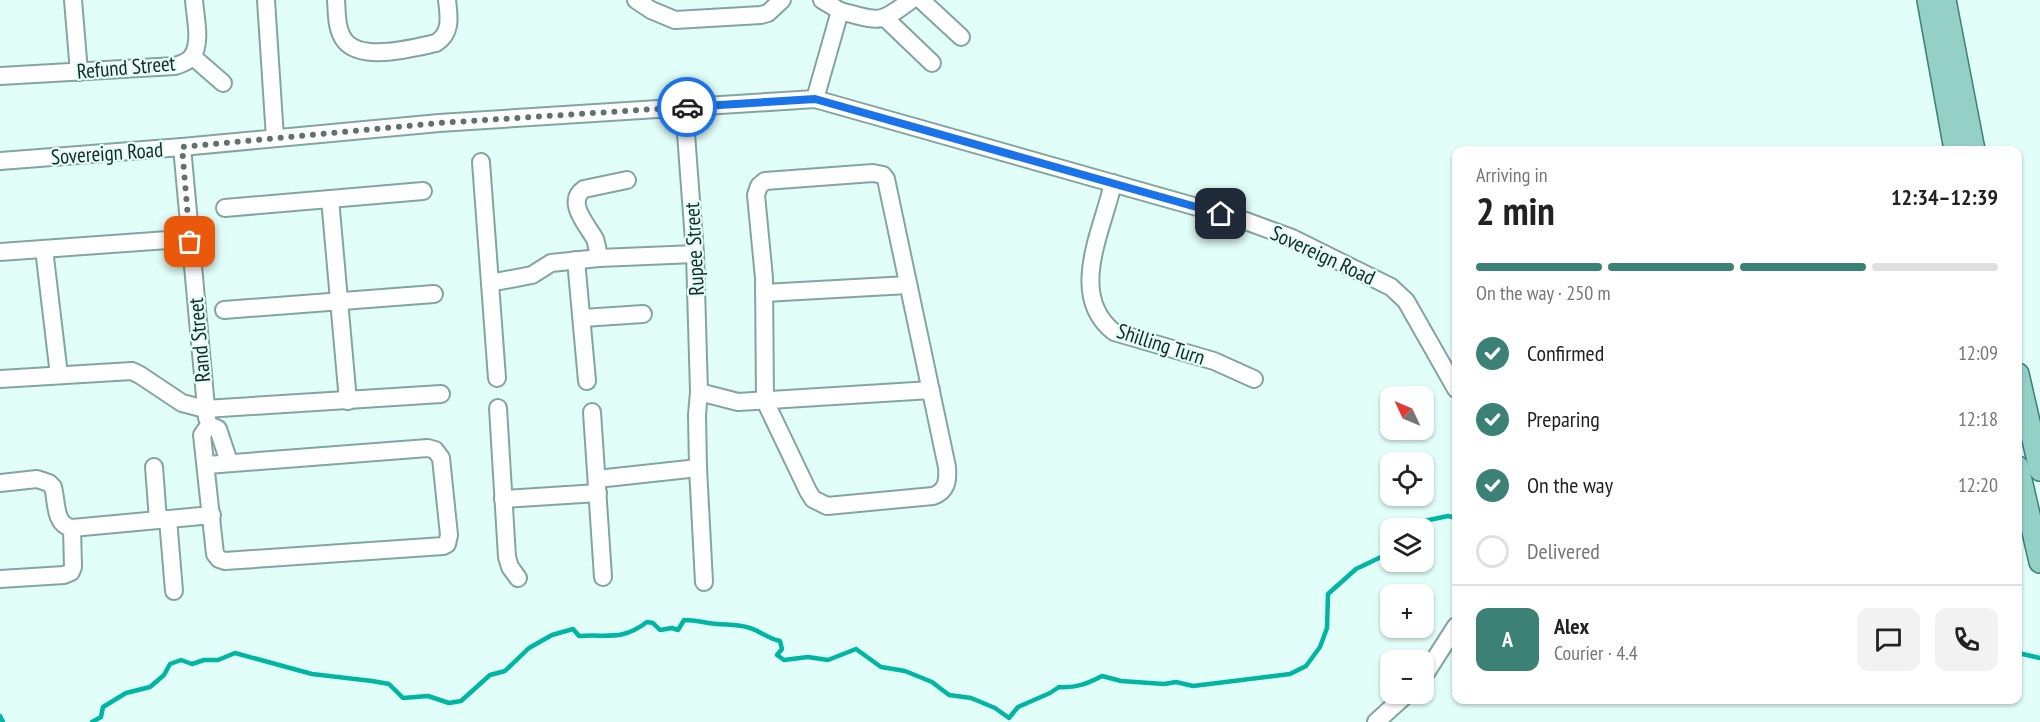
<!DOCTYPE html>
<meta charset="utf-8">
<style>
body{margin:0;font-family:"PT Sans Narrow",sans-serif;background:#f2f2f2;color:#222;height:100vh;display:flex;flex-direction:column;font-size:22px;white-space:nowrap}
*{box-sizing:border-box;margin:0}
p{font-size:20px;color:#767676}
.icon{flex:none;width:33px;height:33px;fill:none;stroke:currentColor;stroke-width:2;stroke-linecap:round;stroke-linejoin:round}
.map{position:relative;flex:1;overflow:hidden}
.sheet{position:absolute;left:1452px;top:146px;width:570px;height:558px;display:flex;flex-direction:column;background:#fff;border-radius:12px;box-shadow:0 2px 4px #0004}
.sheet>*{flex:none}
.needle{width:39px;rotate:314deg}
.buttons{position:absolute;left:1380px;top:386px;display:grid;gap:12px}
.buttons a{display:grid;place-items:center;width:54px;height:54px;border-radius:12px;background:#fff;box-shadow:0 2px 4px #0004;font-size:30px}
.pin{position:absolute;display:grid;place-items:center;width:51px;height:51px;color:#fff;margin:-26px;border-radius:12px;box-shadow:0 3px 9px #0006}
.courier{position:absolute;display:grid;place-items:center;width:60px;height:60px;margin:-30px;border:4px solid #1a73e8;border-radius:50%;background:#fff;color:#222;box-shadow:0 2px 8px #0007}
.summary em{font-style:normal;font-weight:600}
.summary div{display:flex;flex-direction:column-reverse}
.summary{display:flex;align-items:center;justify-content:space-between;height:102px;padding:0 24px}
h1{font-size:39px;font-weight:600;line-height:45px}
.bar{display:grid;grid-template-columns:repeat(4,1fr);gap:9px 6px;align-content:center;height:72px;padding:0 24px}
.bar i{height:8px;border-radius:4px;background:#e0e0e0}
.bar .current{background:#3b8176}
.bar p{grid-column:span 4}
.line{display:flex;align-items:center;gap:15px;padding:0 24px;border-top:2px solid #e0e0e0}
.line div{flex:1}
.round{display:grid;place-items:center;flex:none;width:63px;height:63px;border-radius:12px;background:#f2f2f2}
ol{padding:0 24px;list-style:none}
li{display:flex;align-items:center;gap:18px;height:66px}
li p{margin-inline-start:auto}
li .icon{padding:6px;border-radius:50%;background:#3b8176;color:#fff;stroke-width:4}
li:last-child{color:#767676}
li i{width:33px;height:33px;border:3px solid #e0e0e0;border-radius:50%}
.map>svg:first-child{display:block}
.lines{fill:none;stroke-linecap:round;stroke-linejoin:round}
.stream{stroke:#00b6a3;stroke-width:4.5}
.minor-casing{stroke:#84a59f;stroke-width:20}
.major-casing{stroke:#3c8076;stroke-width:24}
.minor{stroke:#fff;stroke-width:16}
.major{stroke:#95d0c7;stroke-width:21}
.done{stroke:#60726f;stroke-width:6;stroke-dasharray:0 10.8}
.route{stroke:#1a73e8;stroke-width:8}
.labels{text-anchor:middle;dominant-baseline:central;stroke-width:4.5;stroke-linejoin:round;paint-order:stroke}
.street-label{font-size:21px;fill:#1a2725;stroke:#e1fef8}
</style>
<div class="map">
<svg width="2040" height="722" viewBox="0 0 2040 722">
<rect width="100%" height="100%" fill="#e1fef8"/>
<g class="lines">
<g class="stream">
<path d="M1391 528 1448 516 1456 518"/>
<path d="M1390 538V539"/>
<path d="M2018 653 2040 658"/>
<path d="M0 716 3 722"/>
<path d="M92 722 101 717 103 707 126 693 150 687 164 675 170 664 181 660 192 664 204 660H218L235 653 312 674 372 681 389 684 403 698 428 696 449 703 461 701 490 675 505 671 529 648 552 635 573 629 579 636C608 634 622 641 647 622L653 623 660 630 672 628 678 630 684 620C696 620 706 623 717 624 729 625 738 624 750 628 760 631 769 639 780 641L782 649 777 655 784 660 808 657 828 660 856 649 881 667 905 671 932 682 949 695 971 698 995 708 1009 718 1018 707 1050 693 1059 687C1076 688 1087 684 1102 676L1121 681 1164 684 1176 682 1193 686 1290 674 1306 666 1320 647 1327 628 1328 594 1356 569 1381 557 1390 560"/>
</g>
<g class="minor-casing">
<g id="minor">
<path d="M73 0 79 72"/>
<path d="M266 0 275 138"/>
<path d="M336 0C337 13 336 30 345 41 362 62 413 48 436 43 452 33 449 17 447 0"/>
<path d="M636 0 651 10 675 20 761 15 768 13 782 0"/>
<path d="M921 0 961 37"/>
<path d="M840 11C880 21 878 25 911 0"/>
<path d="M885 18 932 63"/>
<path d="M192 56 223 83"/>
<path d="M0 76 175 66C181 64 188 62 192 57 202 42 195 17 194 0"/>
<path d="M815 99 840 11 822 0"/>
<path d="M684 107 695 254 699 392 697 415 698 468 704 582"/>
<path d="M182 147 207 418"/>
<path d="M0 161 182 147 439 123 815 99 1243 220 1292 238 1391 287 1406 301 1456 389"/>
<path d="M481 162 497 378"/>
<path d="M873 173 883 175 886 179 947 467C948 481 947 491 933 496L827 506 813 499 808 491 765 401 764 278 756 195 759 186 765 181Z"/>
<path d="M1113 183C1103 230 1067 295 1114 332L1214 361 1254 379"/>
<path d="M330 199 348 401"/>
<path d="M225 208 423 191"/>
<path d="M44 249 59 375"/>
<path d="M0 252 168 240"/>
<path d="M599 258C598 252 597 245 595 239 588 226 565 202 584 189L627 180"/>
<path d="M576 260 587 381"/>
<path d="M490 283 532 275 551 263 599 258 695 254"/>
<path d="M764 293 908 285"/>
<path d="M224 310 434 294"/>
<path d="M583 318 643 314"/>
<path d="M0 379 132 371 140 375 182 403 205 409 441 394"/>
<path d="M699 392 738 402 931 390"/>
<path d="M498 408 507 557 510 567 518 578"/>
<path d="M592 412 603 577"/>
<path d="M209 425 218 429 229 462"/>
<path d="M207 465 428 448 435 450 441 458 449 535 447 544 443 546 225 561 219 559 215 554 202 435 209 425"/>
<path d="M154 467 158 520"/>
<path d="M597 479 698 468"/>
<path d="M0 483 37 479 49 483 53 487C57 502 54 525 72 528L212 515"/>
<path d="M503 499 598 493"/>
<path d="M168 519 174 591"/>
<path d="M0 579 64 575 71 572 73 567 72 528"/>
<path d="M1424 676 1456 626"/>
<path d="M1376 722 1408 693"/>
</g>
</g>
<g class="major-casing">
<g id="major">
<path d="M1928 0 1955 150"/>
<path d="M1945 0 1974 150"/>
<path d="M2018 374 2040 470"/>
<path d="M2018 467 2040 562"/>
</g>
</g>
<use href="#minor" class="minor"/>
<use href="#major" class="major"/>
</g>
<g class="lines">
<path class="done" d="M190 242 182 147 439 123 687 107"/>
<path class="route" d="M687 107 815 99 1221 214"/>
</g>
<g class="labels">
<g class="street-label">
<text transform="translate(126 67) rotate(-5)">Refund Street</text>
<text transform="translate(107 153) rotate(-4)">Sovereign Road</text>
<text transform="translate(694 249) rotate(-93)">Rupee Street</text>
<text transform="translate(1323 255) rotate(25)">Sovereign Road</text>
<text transform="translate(199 340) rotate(-95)">Rand Street</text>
<text transform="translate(1161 344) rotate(18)">Shilling Turn</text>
</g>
</g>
</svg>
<div class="buttons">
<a><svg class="needle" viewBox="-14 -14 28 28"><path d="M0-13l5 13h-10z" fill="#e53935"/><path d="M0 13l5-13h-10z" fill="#767676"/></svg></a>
<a><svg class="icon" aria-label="locate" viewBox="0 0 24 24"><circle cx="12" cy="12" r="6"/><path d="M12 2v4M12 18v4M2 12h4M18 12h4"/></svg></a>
<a><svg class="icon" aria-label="layers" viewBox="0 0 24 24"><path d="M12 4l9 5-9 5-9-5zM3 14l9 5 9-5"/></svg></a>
<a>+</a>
<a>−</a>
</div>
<div class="pin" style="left:190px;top:242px;background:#ea580c"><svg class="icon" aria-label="bag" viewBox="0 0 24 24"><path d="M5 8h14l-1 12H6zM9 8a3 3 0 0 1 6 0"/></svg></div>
<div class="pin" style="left:1221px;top:214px;background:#1f2937"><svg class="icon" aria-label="home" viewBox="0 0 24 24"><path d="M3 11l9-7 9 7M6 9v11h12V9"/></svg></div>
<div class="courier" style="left:687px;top:107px"><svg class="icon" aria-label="car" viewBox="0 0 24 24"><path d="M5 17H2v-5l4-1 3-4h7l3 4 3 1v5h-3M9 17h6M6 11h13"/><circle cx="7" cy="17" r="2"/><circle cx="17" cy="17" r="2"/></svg></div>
<section class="sheet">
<div class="summary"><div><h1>2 min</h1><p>Arriving in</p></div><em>12:34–12:39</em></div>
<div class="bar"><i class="current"></i><i class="current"></i><i class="current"></i><i></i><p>On the way · 250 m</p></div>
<ol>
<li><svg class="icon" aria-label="check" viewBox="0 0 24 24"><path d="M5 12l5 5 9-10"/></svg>Confirmed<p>12:09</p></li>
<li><svg class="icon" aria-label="check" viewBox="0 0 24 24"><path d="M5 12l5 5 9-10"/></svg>Preparing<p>12:18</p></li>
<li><svg class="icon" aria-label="check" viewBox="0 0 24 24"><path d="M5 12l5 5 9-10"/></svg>On the way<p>12:20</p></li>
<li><i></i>Delivered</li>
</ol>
<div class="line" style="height:108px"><b class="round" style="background:#3b8176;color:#fff">A</b><div><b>Alex</b><p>Courier · 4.4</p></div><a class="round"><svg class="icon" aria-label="chat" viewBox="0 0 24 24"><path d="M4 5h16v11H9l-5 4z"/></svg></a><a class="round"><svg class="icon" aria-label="phone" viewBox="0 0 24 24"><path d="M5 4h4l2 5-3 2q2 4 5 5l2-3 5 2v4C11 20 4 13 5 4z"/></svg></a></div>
</section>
</div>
